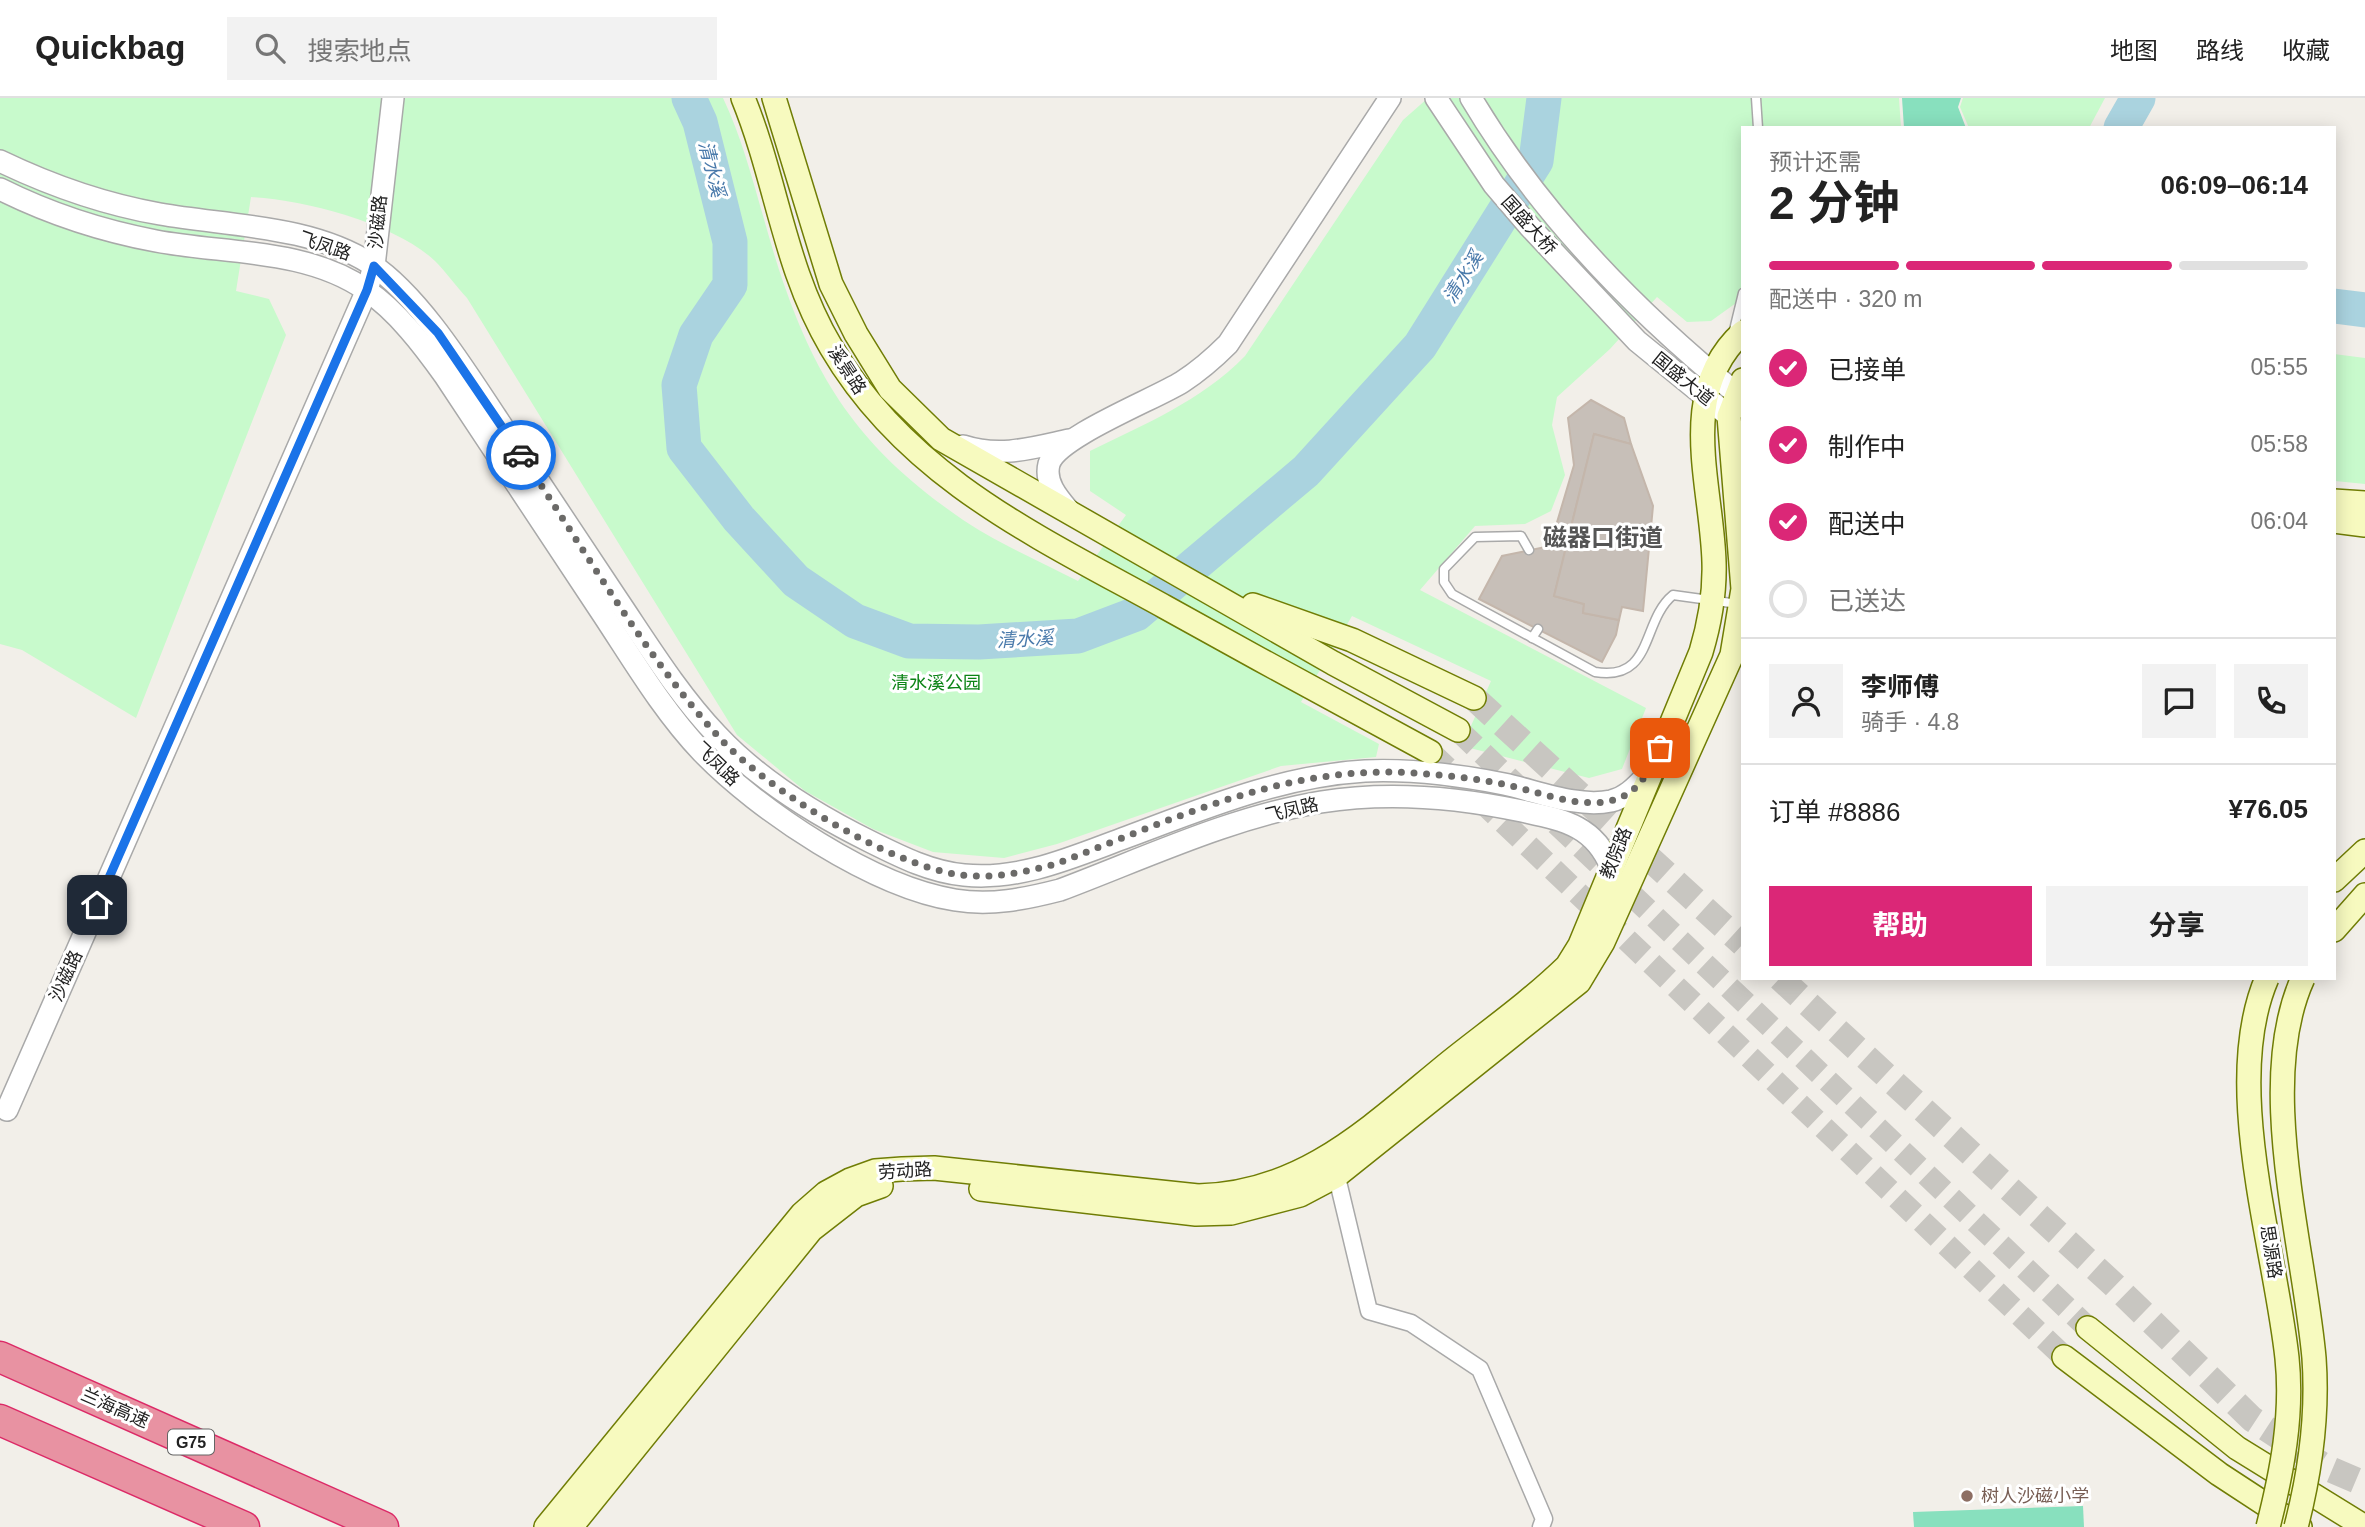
<!DOCTYPE html>
<html lang="zh">
<meta charset="utf-8">
<style>
body{margin:0;font-family:Arial,"Noto Sans SC",sans-serif;background:#f2f2f2;color:#222;height:100vh;display:flex;flex-direction:column;font-size:26px;white-space:nowrap}
*{box-sizing:border-box;margin:0}
p{font-size:23px;color:#767676}
.icon{flex:none;width:38px;height:38px;fill:none;stroke:currentColor;stroke-width:2;stroke-linecap:round;stroke-linejoin:round}
.map{position:relative;flex:1;overflow:hidden}
.sheet{position:absolute;left:1741px;top:28px;width:595px;height:854px;display:flex;flex-direction:column;background:#fff;border-radius:0px;box-shadow:0 4px 18px #0003}
.sheet>*{flex:none}
.pin{position:absolute;display:grid;place-items:center;width:60px;height:60px;color:#fff;margin:-30px;border-radius:14px;box-shadow:0 4px 10px #0006}
.courier{position:absolute;display:grid;place-items:center;width:70px;height:70px;margin:-35px;border:5px solid #1a73e8;border-radius:50%;background:#fff;color:#222;box-shadow:0 2px 9px #0007}
.headline em{font-style:normal;font-weight:700}
.headline div{display:flex;flex-direction:column-reverse}
.headline{display:flex;align-items:center;justify-content:space-between;height:119px;padding:0 28px}
h1{font-size:46px;font-weight:700;line-height:52px}
.bar{display:grid;grid-template-columns:repeat(4,1fr);gap:10px 7px;align-content:center;height:84px;padding:0 28px}
.bar i{height:9px;border-radius:5px;background:#e0e0e0}
.bar .on{background:#db2777}
.bar p{grid-column:span 4}
.line{display:flex;align-items:center;gap:18px;padding:0 28px;border-top:2px solid #e0e0e0}
.line div{flex:1}
.round{display:grid;place-items:center;flex:none;width:74px;height:74px;border-radius:0px;background:#f2f2f2}
ol{padding:0 28px;list-style:none}
li{display:flex;align-items:center;gap:21px;height:77px}
li p{margin-inline-start:auto}
li .icon{padding:7px;border-radius:50%;background:#db2777;color:#fff;stroke-width:4}
li:last-child{color:#767676}
li i{width:38px;height:38px;border:4px solid #e0e0e0;border-radius:50%}
.cta{display:flex;gap:14px;margin-top:auto;padding:14px 28px}
.cta a{flex:1;height:80px;border-radius:0px;background:#db2777;color:#fff;font-size:28px;font-weight:700;line-height:80px;text-align:center}
.cta a+a{background:#f2f2f2;color:#222}
header{display:flex;align-items:center;gap:42px;box-sizing:border-box;height:98px;padding:0 35px;background:#fff;border-bottom:2px solid #e0e0e0}
header strong{font-size:33px}
nav{display:flex;gap:38px;margin-inline-start:auto;font-size:24px}
.search{width:490px;height:63px;background:#f2f2f2;display:flex;align-items:center;gap:18px;box-sizing:border-box;padding:0 24px;border-radius:0px;color:#767676;font-size:26px}
.map>svg:first-child{display:block}
.park{fill:#c8facc}
.pitch{fill:#88e0be}
.lines{fill:none;stroke-linecap:round;stroke-linejoin:round}
.river{stroke:#aad3df;stroke-width:35}
.building{fill:#c7bfb8;stroke:#c4b6ab;stroke-width:2}
.secondary-tunnel{stroke:#c8c6c1;stroke-width:23;stroke-dasharray:23 11;stroke-linecap:butt}
.primary-tunnel{stroke:#c8c6c1;stroke-width:26;stroke-dasharray:26 13;stroke-linecap:butt}
.service-casing{stroke:#a9a9a9;stroke-width:11}
.minor-casing{stroke:#a9a9a9;stroke-width:19}
.tertiary-casing{stroke:#a9a9a9;stroke-width:24}
.secondary-casing{stroke:#707d05;stroke-width:26}
.motorway-casing{stroke:#dc2a67;stroke-width:33}
.service{stroke:#fff;stroke-width:8}
.minor{stroke:#fff;stroke-width:16}
.tertiary{stroke:#fff;stroke-width:21}
.secondary{stroke:#f7fabf;stroke-width:23}
.motorway{stroke:#e892a2;stroke-width:30}
.secondary-bridge-casing{stroke:#707d05;stroke-width:26;stroke-linecap:butt}
.secondary-bridge{stroke:#f7fabf;stroke-width:23}
.done{stroke:#6b6a68;stroke-width:7;stroke-dasharray:0 12.6}
.route{stroke:#1a73e8;stroke-width:9}
.education-dot{fill:#8d6e63;stroke:#fff;stroke-width:2.5}
.labels{text-anchor:middle;dominant-baseline:central;stroke-width:6;stroke-linejoin:round;paint-order:stroke}
.shield{fill:#fff;stroke:#646464;stroke-width:2}
.shield-label{font-size:16px;font-weight:bold;fill:#222}
.street-label{font-size:18px;fill:#222;stroke:#fff}
.park-label{font-size:18px;fill:#0c8416;stroke:#fff}
.education-label{font-size:18px;fill:#785e54;stroke:#fff;text-anchor:start}
.water-label{font-size:19px;font-style:italic;fill:#4a7aab;stroke:#fff}
.district-label{font-size:24px;font-weight:bold;fill:#555;stroke:#fff}
</style>
<header>
<strong>Quickbag</strong>
<div class="search"><svg class="icon" aria-label="search" viewBox="0 0 24 24"><circle cx="10" cy="10" r="6"/><path d="M15 15l6 6"/></svg>搜索地点</div>
<nav><a>地图</a><a>路线</a><a>收藏</a></nav>
</header>
<div class="map">
<svg width="2365" height="1429" viewBox="0 0 2365 1429">
<rect width="100%" height="100%" fill="#f2efe9"/>
<g class="park">
<path d="M0 0H723C750 56 764 132 786 192 822 294 868 355 956 417 992 443 1038 462 1078 483L1126 417 1090 393V353C1145 326 1201 303 1245 258L1403 22 1428 0H1899L1901 30H1743V200L1711 223 1687 224 1657 199 1610 251 1557 299 1552 327 1565 377 1551 413 1525 426 1475 428 1420 492 1646 610 1622 671 1589 680 1462 648 1491 583 1352 518 1301 604 1379 646 1376 659 1281 668 1057 746 1004 760 933 754 873 731 805 693 737 637 467 200C456 188 446 174 435 163 395 125 305 102 251 99L236 193 269 201 286 237 136 620 22 552 0 546Z"/>
<path d="M1963 0H2105L2089 30H1969L1960 9Z"/>
<path d="M2334 256 2365 260V386L2335 383Z"/>
</g>
<g class="pitch">
<path d="M1902 0H1961L1958 9 1966 30H1904Z"/>
<path d="M2083 1408 2084 1429H1914L1913 1414Z"/>
</g>
<g class="lines">
<g class="river">
<path d="M689 0 700 24 730 144V187L696 237 679 287 684 350 739 421 796 483 855 523 909 543 979 544 1078 538 1136 516 1306 373 1420 248 1536 63 1544 0"/>
<path d="M2121 30 2138 0"/>
<path d="M2334 208 2365 212"/>
</g>
</g>
<g class="building">
<path d="M1591 302 1624 320 1631 346 1594 336 1554 498 1584 506 1583 515 1619 522 1616 537 1602 564 1479 501 1502 458 1550 448 1574 367 1568 320Z"/>
<path d="M1594 336 1631 346 1653 408 1643 513 1622 509 1619 522 1583 515 1584 506 1554 498Z"/>
</g>
<g class="lines">
<g class="secondary-tunnel">
<path d="M1458 632 2088 1230"/>
<path d="M1430 654 2064 1259"/>
</g>
<g class="primary-tunnel">
<path d="M1474 600 1743 846"/>
<path d="M1780 880 2114 1187 2252 1321 2327 1370 2365 1386"/>
</g>
<g class="service-casing">
<g id="service">
<path d="M1756 0 1758 30"/>
<path d="M1734 232 1743 195"/>
<path d="M1529 452 1521 438 1475 439 1444 471V484L1452 496 1595 574C1654 584 1641 523 1673 497L1738 506"/>
<path d="M1532 540 1538 531"/>
</g>
</g>
<g class="minor-casing">
<path id="minor" d="M1335 1071 1369 1213 1411 1225 1480 1271 1544 1421 1541 1429"/>
</g>
<g class="tertiary-casing">
<g id="tertiary">
<path d="M1436 0 1494 87 1529 128 1637 243 1729 318"/>
<path d="M1471 0C1538 113 1634 212 1736 295"/>
<path d="M0 63C52 88 103 106 160 116 228 128 311 127 371 166 419 198 464 271 496 319 536 380 577 440 617 501 648 547 678 596 717 637 759 682 816 717 871 744 901 759 931 774 964 777 1021 783 1075 758 1127 739 1205 710 1281 678 1365 673 1411 671 1459 677 1504 686 1537 693 1577 710 1611 703 1628 699 1638 686 1650 674"/>
<path d="M0 91C48 115 103 133 156 143 224 156 306 150 366 192 397 213 423 247 445 278 497 356 548 434 600 512 632 560 662 612 702 654 759 713 873 789 955 802 991 808 1025 801 1060 792 1145 760 1231 719 1321 704 1388 693 1456 699 1522 713 1563 722 1594 727 1611 769"/>
<path d="M963 348C1000 360 1032 350 1069 342"/>
<path d="M1070 414C1059 401 1044 385 1049 366 1057 339 1155 301 1182 284 1199 273 1213 261 1228 246L1390 0"/>
<path d="M7 1012 367 192 374 168 393 0"/>
</g>
</g>
<g class="secondary-casing">
<g id="secondary">
<path d="M743 0C777 83 784 170 831 249 907 379 1038 439 1165 509 1253 558 1341 606 1430 654"/>
<path d="M774 0 831 186 856 236 890 291 941 341 1333 565 1458 632"/>
<path d="M2334 403 2365 405"/>
<path d="M2334 423 2365 427"/>
<path d="M1253 507 1352 542 1474 600"/>
<path d="M2334 782 2365 753"/>
<path d="M2334 832 2365 797"/>
<path d="M981 1091 1196 1116 1231 1115 1300 1097 1336 1078 1579 884 1603 844 1732 557 1743 491 1729 318 1743 282"/>
<path d="M2088 1230 2237 1350 2365 1429"/>
<path d="M2064 1259 2219 1376 2300 1429"/>
<path d="M546 1429 802 1116 826 1095 850 1082 875 1073 902 1071 934 1070 1198 1098C1305 1096 1372 1027 1451 963 1490 932 1531 903 1567 868L1580 847 1701 554C1710 524 1715 495 1714 464 1712 387 1676 294 1743 234"/>
<path d="M571 1429 811 1132 856 1097 881 1088"/>
</g>
</g>
<g class="motorway-casing">
<g id="motorway">
<path d="M0 1259 383 1429"/>
<path d="M0 1322 244 1429"/>
</g>
</g>
<use href="#service" class="service"/>
<use href="#minor" class="minor"/>
<use href="#tertiary" class="tertiary"/>
<use href="#secondary" class="secondary"/>
<use href="#motorway" class="motorway"/>
<g class="secondary-bridge-casing">
<g id="secondary-bridge">
<path d="M2267 880C2221 986 2275 1148 2287 1260 2293 1317 2282 1374 2268 1429"/>
<path d="M2296 1429C2310 1375 2318 1315 2314 1260 2304 1147 2255 985 2303 880"/>
</g>
</g>
<use href="#secondary-bridge" class="secondary-bridge"/>
</g>
<g class="lines">
<path class="done" d="M521 357C584 450 641 552 716 636 765 691 888 767 961 777 994 781 1025 774 1056 766 1171 722 1287 666 1413 675 1443 677 1473 680 1503 686 1537 693 1583 713 1617 701 1640 693 1651 670 1660 650"/>
<path class="route" d="M97 807 367 192 374 168 438 235 521 357"/>
</g>
<circle class="education-dot" cx="1967" cy="1398" r="7"/>
<g class="labels">
<rect class="shield" x="168" y="1331.5" width="46" height="25" rx="5"/>
<g class="shield-label">
<text x="191" y="1344">G75</text>
</g>
<g class="street-label">
<text transform="translate(378 124) rotate(-85)">沙磁路</text>
<text transform="translate(1529 127) rotate(48)">国盛大桥</text>
<text transform="translate(325 148) rotate(19)">飞凤路</text>
<text transform="translate(847 272) rotate(57)">溪景路</text>
<text transform="translate(1683 281) rotate(39)">国盛大道</text>
<text transform="translate(717 666) rotate(44)">飞凤路</text>
<text transform="translate(1292 712) rotate(-13)">飞凤路</text>
<text transform="translate(1616 755) rotate(-68)">教院路</text>
<text transform="translate(66 878) rotate(-66)">沙磁路</text>
<text transform="translate(905 1073) rotate(-4)">劳动路</text>
<text transform="translate(2271 1154) rotate(81)">思源路</text>
<text transform="translate(115 1310) rotate(24)">兰海高速</text>
</g>
<g class="park-label">
<text x="936" y="585">清水溪公园</text>
</g>
<g class="education-label">
<text x="1981" y="1398">树人沙磁小学</text>
</g>
<g class="water-label">
<text transform="translate(712 71) rotate(76)">清水溪</text>
<text transform="translate(1463 179) rotate(-58)">清水溪</text>
<text transform="translate(1025 541) rotate(-3)">清水溪</text>
</g>
<g class="district-label">
<text x="1603" y="439">磁器口街道</text>
</g>
</g>
</svg>
<div class="pin" style="left:1660px;top:650px;background:#ea580c"><svg class="icon" aria-label="bag" viewBox="0 0 24 24"><path d="M5 8h14l-1 12H6zM9 8a3 3 0 0 1 6 0"/></svg></div>
<div class="pin" style="left:97px;top:807px;background:#1f2937"><svg class="icon" aria-label="home" viewBox="0 0 24 24"><path d="M3 11l9-7 9 7M6 9v11h12V9"/></svg></div>
<div class="courier" style="left:521px;top:357px"><svg class="icon" aria-label="car" viewBox="0 0 24 24"><path d="M5 17H2v-5l4-1 3-4h7l3 4 3 1v5h-3M9 17h6M6 11h13"/><circle cx="7" cy="17" r="2"/><circle cx="17" cy="17" r="2"/></svg></div>
<section class="sheet">
<div class="headline"><div><h1>2 分钟</h1><p>预计还需</p></div><em>06:09–06:14</em></div>
<div class="bar"><i class="on"></i><i class="on"></i><i class="on"></i><i></i><p>配送中 · 320 m</p></div>
<ol>
<li><svg class="icon" aria-label="check" viewBox="0 0 24 24"><path d="M5 12l5 5 9-10"/></svg>已接单<p>05:55</p></li>
<li><svg class="icon" aria-label="check" viewBox="0 0 24 24"><path d="M5 12l5 5 9-10"/></svg>制作中<p>05:58</p></li>
<li><svg class="icon" aria-label="check" viewBox="0 0 24 24"><path d="M5 12l5 5 9-10"/></svg>配送中<p>06:04</p></li>
<li><i></i>已送达</li>
</ol>
<div class="line" style="height:126px"><a class="round"><svg class="icon" aria-label="person" viewBox="0 0 24 24"><circle cx="12" cy="8" r="4"/><path d="M4 21q1-7 8-7t8 7"/></svg></a><div><b>李师傅</b><p>骑手 · 4.8</p></div><a class="round"><svg class="icon" aria-label="chat" viewBox="0 0 24 24"><path d="M4 5h16v11H9l-5 4z"/></svg></a><a class="round"><svg class="icon" aria-label="phone" viewBox="0 0 24 24"><path d="M5 4h4l2 5-3 2q2 4 5 5l2-3 5 2v4C11 20 4 13 5 4z"/></svg></a></div>
<div class="line" style="height:91px"><div>订单 #8886</div><b>¥76.05</b></div>
<div class="cta"><a>帮助</a><a>分享</a></div>
</section>
</div>
